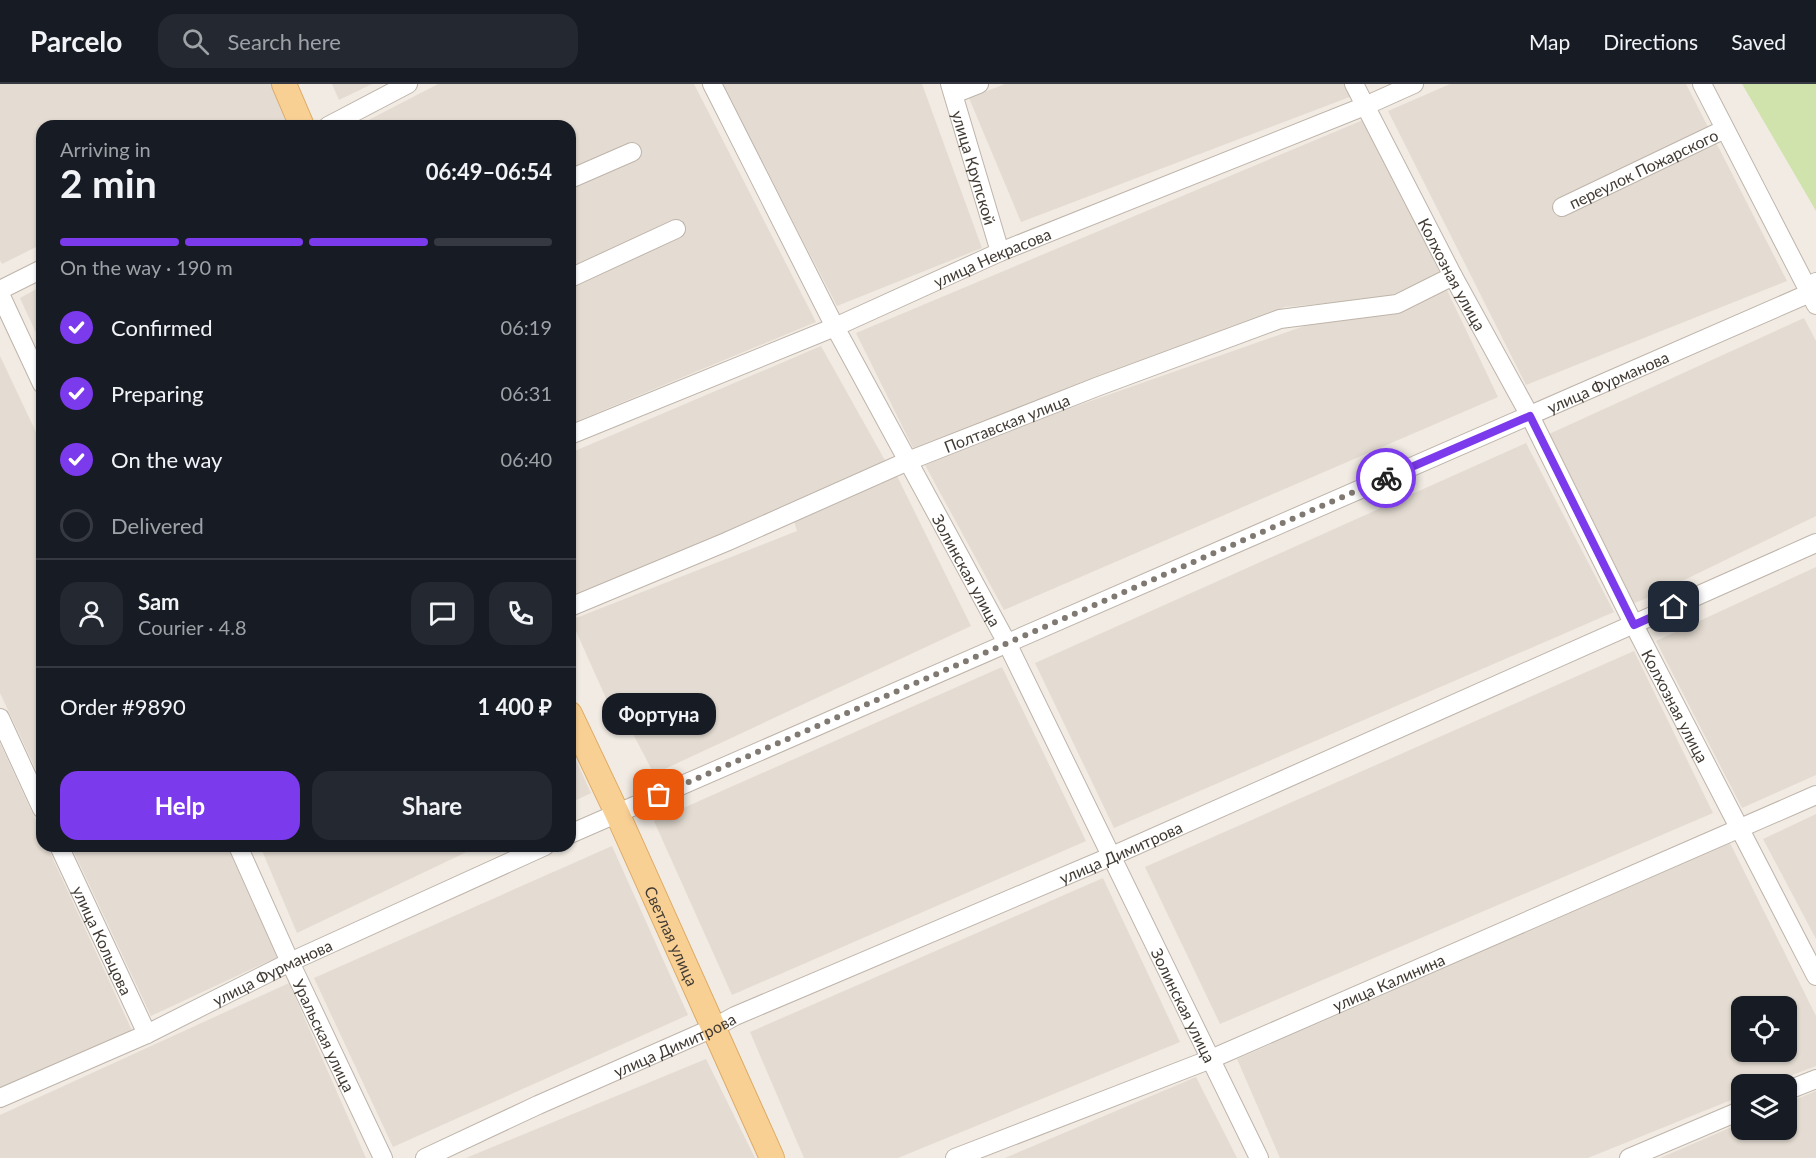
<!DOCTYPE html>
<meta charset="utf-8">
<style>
body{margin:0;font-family:Lato,sans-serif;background:#242831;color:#f1f3f6;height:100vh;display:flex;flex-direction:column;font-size:22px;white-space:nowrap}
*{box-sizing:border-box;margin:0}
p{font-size:20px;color:#9ea1a6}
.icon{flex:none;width:33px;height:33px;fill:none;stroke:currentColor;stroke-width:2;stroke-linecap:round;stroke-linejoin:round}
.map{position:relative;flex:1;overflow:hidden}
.details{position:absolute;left:36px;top:36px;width:540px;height:732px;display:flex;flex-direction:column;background:#171b24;border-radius:18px;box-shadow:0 2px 4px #0004}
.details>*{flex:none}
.controls{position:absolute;left:1731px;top:912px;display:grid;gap:12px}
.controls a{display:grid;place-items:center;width:66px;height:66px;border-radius:12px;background:#171b24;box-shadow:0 2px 4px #0004;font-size:30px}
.pin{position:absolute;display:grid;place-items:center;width:51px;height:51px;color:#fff;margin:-26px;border-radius:12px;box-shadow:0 3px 9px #0006}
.courier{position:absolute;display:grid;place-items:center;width:60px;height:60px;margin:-30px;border:4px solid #7c3aed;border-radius:50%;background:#fff;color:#222;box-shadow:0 2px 8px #0007}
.bubble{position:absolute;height:42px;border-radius:18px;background:#171b24;box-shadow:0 2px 4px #0004;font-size:20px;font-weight:700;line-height:42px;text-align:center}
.overview em{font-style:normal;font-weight:700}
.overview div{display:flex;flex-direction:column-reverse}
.overview{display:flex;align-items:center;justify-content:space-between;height:102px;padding:0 24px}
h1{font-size:39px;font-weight:700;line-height:45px}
.bar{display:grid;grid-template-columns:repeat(4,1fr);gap:9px 6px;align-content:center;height:72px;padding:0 24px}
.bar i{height:8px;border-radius:4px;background:#363941}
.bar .selected{background:#7c3aed}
.bar p{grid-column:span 4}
.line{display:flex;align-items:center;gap:15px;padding:0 24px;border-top:2px solid #363941}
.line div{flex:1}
.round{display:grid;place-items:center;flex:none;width:63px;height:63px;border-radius:18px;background:#242831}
ol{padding:0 24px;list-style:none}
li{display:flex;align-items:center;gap:18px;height:66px}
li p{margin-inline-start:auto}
li .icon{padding:6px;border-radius:50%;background:#7c3aed;color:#fff;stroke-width:4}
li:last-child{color:#9ea1a6}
li i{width:33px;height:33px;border:3px solid #363941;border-radius:50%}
.primary-button{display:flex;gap:12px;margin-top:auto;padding:12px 24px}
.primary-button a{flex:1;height:69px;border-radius:18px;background:#7c3aed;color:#fff;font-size:24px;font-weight:700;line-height:69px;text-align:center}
.primary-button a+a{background:#242831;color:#f1f3f6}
header{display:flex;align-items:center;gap:36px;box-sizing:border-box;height:84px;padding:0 30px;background:#171b24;border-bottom:2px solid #363941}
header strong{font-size:28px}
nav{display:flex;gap:33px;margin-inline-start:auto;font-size:21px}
.search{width:420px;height:54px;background:#242831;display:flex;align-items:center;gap:15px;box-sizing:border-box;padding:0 21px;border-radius:18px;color:#9ea1a6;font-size:22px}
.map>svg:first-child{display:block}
.residential{fill:#e4dcd2;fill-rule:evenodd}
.park{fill:#d1e3ad}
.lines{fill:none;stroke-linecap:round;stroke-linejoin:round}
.minor-casing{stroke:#beb4aa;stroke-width:20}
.major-casing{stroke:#dcab66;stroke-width:26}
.minor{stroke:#fff;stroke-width:18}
.major{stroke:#f9d094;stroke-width:24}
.done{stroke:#7f7971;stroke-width:6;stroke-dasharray:0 10.8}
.route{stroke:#7c3aed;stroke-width:8}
.labels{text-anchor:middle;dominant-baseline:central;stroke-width:6;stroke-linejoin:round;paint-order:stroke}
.street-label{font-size:16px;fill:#423b34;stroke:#fff}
</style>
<header>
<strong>Parcelo</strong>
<div class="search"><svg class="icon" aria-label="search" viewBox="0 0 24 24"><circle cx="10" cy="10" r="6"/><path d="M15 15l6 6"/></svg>Search here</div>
<nav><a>Map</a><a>Directions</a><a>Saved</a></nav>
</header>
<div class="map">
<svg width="1816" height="1074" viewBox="0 0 1816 1074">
<rect width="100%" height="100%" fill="#f1ebe3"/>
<g class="residential">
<path d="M0 0H278L295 37 284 42H42V160L2 180 0 176Z"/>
<path d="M332 0H372L339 16Z"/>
<path d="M438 0H694L816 238 570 340V42H357Z"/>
<path d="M721 0H922L982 164 837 222Z"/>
<path d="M1005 0H1348L1355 11 1021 138 969 14Z"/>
<path d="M1450 0H1686L1787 197 1526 301 1388 27Z"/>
<path d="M1363 36 1440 189 1385 214 1285 223 914 366 856 249Z"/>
<path d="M42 202V262L20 214Z"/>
<path d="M1446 204 1498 313 1004 526 925 381 1065 326 1327 234Z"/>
<path d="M1804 234 1816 257V432L1645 515 1634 519 1549 350Z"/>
<path d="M821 262 887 380 570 515V369Z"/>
<path d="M0 272 42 361V699L0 609Z"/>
<path d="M1526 359 1614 528 1114 744 1035 579Z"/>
<path d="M896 390 971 542 654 690 631 646 622 650 571 536 797 447 794 437Z"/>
<path d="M1816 483V691L1742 724 1656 557Z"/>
<path d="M1634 567 1713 729 1220 940 1145 783Z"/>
<path d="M1002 583 1086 757 732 911 654 737Z"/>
<path d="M0 659 42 750V762H47L135 953 0 1005Z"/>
<path d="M570 663 591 709 570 719Z"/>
<path d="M1816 730V855L1763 755Z"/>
<path d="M1730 759 1816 932V982L1769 1000H1742L1741 1012 1588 1074H1280L1237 975ZM1742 922H1786V968H1742Z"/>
<path d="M71 762H231L282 871 151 932Z"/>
<path d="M260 762H479L297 849Z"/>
<path d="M612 762 688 931 393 1063 314 894Z"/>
<path d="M1103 794 1180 958 898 1074H804L750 948Z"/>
<path d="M289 899 366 1074H0V1031Z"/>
<path d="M706 975 755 1074H466Z"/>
<path d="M1196 993 1237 1074H1005Z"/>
<path d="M1816 1007V1074H1660L1741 1039 1742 1046H1786L1787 1019Z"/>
</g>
<path class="park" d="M1742 0H1816V127Z"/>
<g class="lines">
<g class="minor-casing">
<g id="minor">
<path id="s1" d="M712 0 835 243 1007 559 1259 1074"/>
<path id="s2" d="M950 0 1000 168"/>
<path id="s3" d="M1354 0 1453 192 1530 332 1634 541 1816 892"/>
<path d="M1702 0 1816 221"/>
<path d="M954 10 979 0"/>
<path d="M328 42 408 0"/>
<path d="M570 95 632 68"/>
<path id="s4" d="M1562 123 1725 45"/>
<path d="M570 194 676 145"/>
<path d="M0 206 42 185"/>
<path d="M0 210 42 300"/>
<path id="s5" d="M570 351 835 243 1000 168 1365 22 1414 0"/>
<path id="s6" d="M570 523 726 458 908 377 1099 302 1280 235 1397 220 1453 192"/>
<path d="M0 634 42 725"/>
<path id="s7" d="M570 750 1810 209 1816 198"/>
<path id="s8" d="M59 762 147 950"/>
<path id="s9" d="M238 762 290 878 383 1074"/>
<path d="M1786 1007 1816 995"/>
<path id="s10" d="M0 1014 147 950 290 878 545 762"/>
<path id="s11" d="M425 1074 538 1021 713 944 735 932 1112 772 1816 459"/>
<path id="s12" d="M955 1074 1211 975 1816 711"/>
<path d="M1629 1074 1742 1026"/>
</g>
</g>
<g class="major-casing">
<g id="major">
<path d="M284 0 302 42"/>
<path id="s13" d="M570 630 617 729 772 1074"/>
</g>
</g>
<use href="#minor" class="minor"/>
<use href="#major" class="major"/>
</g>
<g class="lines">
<path class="done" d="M659 711 1386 394"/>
<path class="route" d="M1386 394 1530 332 1634 541 1674 523"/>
</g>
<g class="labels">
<g class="street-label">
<text stroke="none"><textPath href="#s2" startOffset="87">улица Крупской</textPath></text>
<text stroke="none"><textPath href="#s4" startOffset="90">переулок Пожарского</textPath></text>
<text stroke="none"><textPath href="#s5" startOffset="458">улица Некрасова</textPath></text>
<text stroke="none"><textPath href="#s3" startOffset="214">Колхозная улица</textPath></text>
<text stroke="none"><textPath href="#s7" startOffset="1132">улица Фурманова</textPath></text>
<text stroke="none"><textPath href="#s6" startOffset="474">Полтавская улица</textPath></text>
<text stroke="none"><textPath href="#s1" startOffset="549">Золинская улица</textPath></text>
<text stroke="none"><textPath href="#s3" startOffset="700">Колхозная улица</textPath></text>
<text stroke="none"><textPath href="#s11" startOffset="760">улица Димитрова</textPath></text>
<text stroke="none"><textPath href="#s13" startOffset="244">Светлая улица</textPath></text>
<text stroke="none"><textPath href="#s8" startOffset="104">улица Кольцова</textPath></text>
<text stroke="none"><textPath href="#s10" startOffset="300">улица Фурманова</textPath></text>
<text stroke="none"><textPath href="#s12" startOffset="468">улица Калинина</textPath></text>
<text stroke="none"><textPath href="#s1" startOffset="1035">Золинская улица</textPath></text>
<text stroke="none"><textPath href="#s9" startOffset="208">Уральская улица</textPath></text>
<text stroke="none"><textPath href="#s11" startOffset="274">улица Димитрова</textPath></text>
</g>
</g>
</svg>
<div class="controls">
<a><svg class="icon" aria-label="locate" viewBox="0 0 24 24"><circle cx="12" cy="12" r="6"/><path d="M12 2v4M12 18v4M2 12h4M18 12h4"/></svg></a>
<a><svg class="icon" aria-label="layers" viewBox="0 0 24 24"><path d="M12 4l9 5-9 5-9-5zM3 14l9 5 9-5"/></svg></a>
</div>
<div class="pin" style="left:659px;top:711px;background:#ea580c"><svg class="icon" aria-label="bag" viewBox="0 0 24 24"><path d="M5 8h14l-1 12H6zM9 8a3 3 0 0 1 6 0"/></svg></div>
<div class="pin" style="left:1674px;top:523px;background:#1f2937"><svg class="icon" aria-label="home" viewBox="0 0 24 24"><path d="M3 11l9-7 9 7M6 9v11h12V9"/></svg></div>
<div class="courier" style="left:1386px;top:394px"><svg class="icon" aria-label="bike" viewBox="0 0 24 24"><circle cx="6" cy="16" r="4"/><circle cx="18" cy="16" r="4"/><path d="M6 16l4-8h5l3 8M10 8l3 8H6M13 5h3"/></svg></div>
<div class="bubble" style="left:602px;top:609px;width:114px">Фортуна</div>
<section class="details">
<div class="overview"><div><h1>2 min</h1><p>Arriving in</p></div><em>06:49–06:54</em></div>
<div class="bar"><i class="selected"></i><i class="selected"></i><i class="selected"></i><i></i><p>On the way · 190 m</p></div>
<ol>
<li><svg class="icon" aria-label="check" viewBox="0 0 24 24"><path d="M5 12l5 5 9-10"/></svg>Confirmed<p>06:19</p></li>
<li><svg class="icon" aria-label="check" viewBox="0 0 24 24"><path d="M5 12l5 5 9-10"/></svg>Preparing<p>06:31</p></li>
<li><svg class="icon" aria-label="check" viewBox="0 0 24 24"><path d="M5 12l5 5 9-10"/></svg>On the way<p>06:40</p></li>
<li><i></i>Delivered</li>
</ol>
<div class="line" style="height:108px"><a class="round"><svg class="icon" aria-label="person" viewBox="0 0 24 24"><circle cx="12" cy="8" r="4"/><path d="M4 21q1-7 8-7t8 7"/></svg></a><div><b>Sam</b><p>Courier · 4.8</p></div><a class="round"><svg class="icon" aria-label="chat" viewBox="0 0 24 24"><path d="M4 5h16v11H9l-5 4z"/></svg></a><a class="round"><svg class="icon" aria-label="phone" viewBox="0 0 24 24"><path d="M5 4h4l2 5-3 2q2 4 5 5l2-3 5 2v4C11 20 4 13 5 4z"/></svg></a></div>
<div class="line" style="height:78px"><div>Order #9890</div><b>1 400 ₽</b></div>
<div class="primary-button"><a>Help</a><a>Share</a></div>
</section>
</div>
